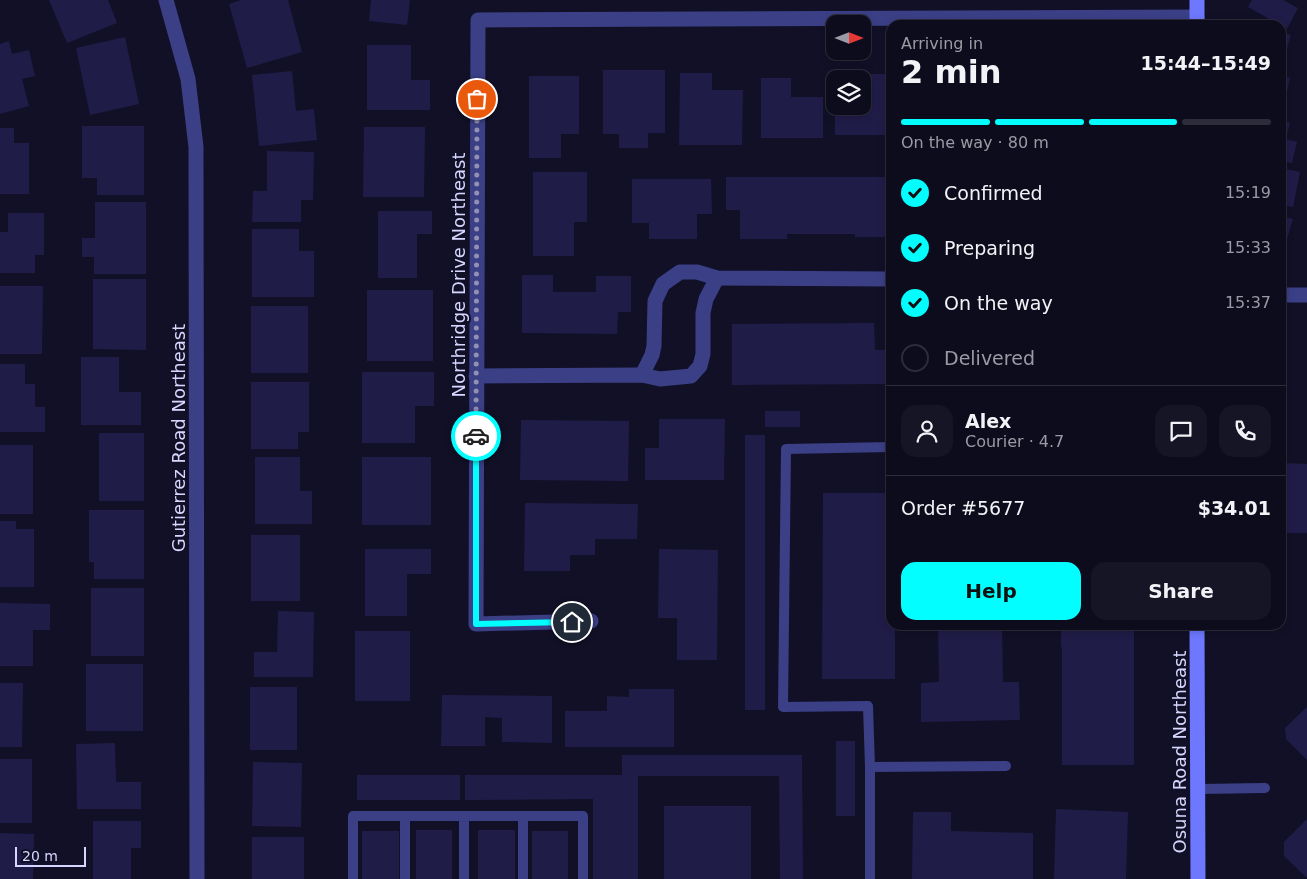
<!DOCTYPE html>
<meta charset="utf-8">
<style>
body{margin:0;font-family:"DejaVu Sans",sans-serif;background:#161526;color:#f1f3f6;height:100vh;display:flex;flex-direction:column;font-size:19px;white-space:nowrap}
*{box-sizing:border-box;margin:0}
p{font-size:16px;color:#9a9ba4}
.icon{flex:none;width:28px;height:28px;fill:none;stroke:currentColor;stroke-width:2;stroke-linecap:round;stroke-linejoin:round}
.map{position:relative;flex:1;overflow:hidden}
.side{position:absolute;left:886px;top:20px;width:400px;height:610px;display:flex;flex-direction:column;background:#0d0c1d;border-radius:15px;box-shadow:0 2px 8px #0003,0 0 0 1px #2d2c3b}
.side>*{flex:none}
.needle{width:32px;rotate:90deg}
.fabs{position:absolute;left:826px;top:15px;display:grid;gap:10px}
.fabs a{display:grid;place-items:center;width:45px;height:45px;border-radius:10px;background:#0d0c1d;box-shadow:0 2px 8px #0003,0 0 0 1px #2d2c3b;font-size:25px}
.scale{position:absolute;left:15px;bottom:12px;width:71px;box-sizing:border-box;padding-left:5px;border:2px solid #d7d6ff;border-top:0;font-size:14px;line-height:18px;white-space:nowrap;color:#d7d6ff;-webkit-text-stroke:4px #111027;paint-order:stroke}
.pin{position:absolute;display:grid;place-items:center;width:42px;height:42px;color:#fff;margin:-21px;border:2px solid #fff;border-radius:50%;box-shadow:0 1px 5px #0007}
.courier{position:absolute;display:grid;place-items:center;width:50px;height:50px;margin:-25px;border:4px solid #02fefe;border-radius:50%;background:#fff;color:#222;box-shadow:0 1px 6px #0007}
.overview em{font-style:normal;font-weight:700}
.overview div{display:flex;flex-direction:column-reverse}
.overview{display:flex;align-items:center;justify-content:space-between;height:85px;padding:0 15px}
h1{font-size:32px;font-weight:700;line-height:38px}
.bar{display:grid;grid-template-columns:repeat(4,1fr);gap:8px 5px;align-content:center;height:60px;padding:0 15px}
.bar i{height:6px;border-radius:4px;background:#2d2c3b}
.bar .active{background:#02fefe}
.bar p{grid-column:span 4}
.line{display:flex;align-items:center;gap:12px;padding:0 15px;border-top:1px solid #2d2c3b}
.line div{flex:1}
.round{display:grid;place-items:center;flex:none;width:52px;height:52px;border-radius:15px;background:#161526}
ol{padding:0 15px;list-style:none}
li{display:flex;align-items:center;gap:15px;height:55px}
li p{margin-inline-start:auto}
li .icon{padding:5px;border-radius:50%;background:#02fefe;color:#111;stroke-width:4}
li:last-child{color:#9a9ba4}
li i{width:28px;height:28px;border:2px solid #2d2c3b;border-radius:50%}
.primary-button{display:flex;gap:10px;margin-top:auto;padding:10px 15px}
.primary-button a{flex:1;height:58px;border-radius:15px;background:#02fefe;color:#111;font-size:20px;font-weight:700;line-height:58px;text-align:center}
.primary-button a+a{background:#161526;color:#f1f3f6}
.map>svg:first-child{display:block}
.building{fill:#201c48}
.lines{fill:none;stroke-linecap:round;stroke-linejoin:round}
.lane{stroke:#3b3f86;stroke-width:10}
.street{stroke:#3b3f86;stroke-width:15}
.secondary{stroke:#6d78ff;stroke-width:15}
.done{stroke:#9291b3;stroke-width:5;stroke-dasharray:0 9}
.route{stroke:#02fefe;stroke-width:6}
.labels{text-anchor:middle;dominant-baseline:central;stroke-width:4;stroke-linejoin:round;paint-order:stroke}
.street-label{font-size:18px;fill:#d7d6ff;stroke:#111027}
</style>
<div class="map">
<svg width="1307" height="879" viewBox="0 0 1307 879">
<rect width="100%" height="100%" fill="#111027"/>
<g class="building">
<path d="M49 0H108L117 23 67 43Z"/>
<path d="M241 0H288L302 52 247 68 229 4Z"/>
<path d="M371 0H410L407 25 369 21Z"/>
<path d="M1252 0H1283L1298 8 1287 29 1248 7Z"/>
<path d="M1281 32 1291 35 1282 66H1281Z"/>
<path d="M125 37 139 104 90 115 76 48Z"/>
<path d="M9 41 12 54 29 50 35 76 22 79 29 106 0 114V44Z"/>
<path d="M367 45H411V80H430V110H367Z"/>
<path d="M603 70H665V133H648V148H619V134H603Z"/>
<path d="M292 71 296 111 314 109 317 140 259 146 252 75Z"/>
<path d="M680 73H712V90H743L742 145H679Z"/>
<path d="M835 74H891V135H835V106H862V79H835Z"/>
<path d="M529 76H579V134H561V158H529Z"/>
<path d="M1281 76 1290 78 1282 115H1281Z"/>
<path d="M761 78H791V97H823V138H761Z"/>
<path d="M1281 120 1290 123 1286 139 1297 142 1292 163 1281 161Z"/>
<path d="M82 126H144V195H97V178H82Z"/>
<path d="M364 127H425L424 197H363Z"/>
<path d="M0 128H14V143H29V194H0Z"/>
<path d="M267 151 314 152 313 200H301V222H252L253 191H267Z"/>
<path d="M1281 168 1300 172 1293 207 1281 205Z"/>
<path d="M533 172H587V222H574V256H533Z"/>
<path d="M726 177H891V237H855V234H787V239H740V210H726Z"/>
<path d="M632 179H711L712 214H697V239H649V223H632Z"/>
<path d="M95 202H146V274H94V257H82V238H95Z"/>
<path d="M378 211H432V234H417V278H378Z"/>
<path d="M8 213H44V255H35V273H0V232H8Z"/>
<path d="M1281 216 1293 219 1282 256H1281Z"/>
<path d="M252 229H299V251H314V297H252Z"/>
<path d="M522 275H553V292H596V276H631V312H618L617 334 522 333Z"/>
<path d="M93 279H146V350L93 349Z"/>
<path d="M0 286H43L42 354H0Z"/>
<rect x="367" y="290" width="66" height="71"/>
<rect x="251" y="306" width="57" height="67"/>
<path d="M874 323 875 350H888V384L732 385V324Z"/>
<path d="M81 357H119V392H141V425H81Z"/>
<path d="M0 364H25V384H35V407H45V432H0Z"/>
<path d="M362 372H434V406H415V443H362Z"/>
<path d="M251 382H309V432H298V449H251Z"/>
<rect x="765" y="411" width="35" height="16"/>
<path d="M659 419H725L724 480H645V448H659Z"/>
<path d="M521 420 629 421 628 481 520 480Z"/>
<rect x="99" y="433" width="45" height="68"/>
<rect x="745" y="435" width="20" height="275"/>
<rect x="0" y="445" width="33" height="69"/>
<path d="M255 457H300V491H312V524H255Z"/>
<rect x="362" y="457" width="69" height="68"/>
<path d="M1283 463 1307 464V533H1283Z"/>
<path d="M823 493H891V625H895V679H822Z"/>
<path d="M525 503 638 504 637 539H595V555H570V571H524Z"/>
<path d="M89 510H144V579H94V562H89Z"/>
<path d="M0 521H16V529H34V587H0Z"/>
<rect x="251" y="535" width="49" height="66"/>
<path d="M365 549H431V574H407V616H365Z"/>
<path d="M659 549 718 550 717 660H677V618H658Z"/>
<rect x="91" y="588" width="53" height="68"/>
<path d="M0 603 50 604V630H33V666H0Z"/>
<path d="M278 611 314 612 313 677H254V652H277Z"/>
<path d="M938 625H1002L1003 682H1019L1020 720 921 722V683L939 682Z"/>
<path d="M1061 625H1134V765H1062V647H1061Z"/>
<rect x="355" y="631" width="55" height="70"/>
<rect x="86" y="664" width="57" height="67"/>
<path d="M0 683H23L22 747H0Z"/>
<rect x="250" y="687" width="47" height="63"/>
<path d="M629 689H674V747H565V711H607V696L629 697Z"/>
<path d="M442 695 552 696V743L502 742V718L485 717V746H441Z"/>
<path d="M1307 707V760L1286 739 1285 728Z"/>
<rect x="836" y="741" width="19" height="75"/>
<path d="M115 743 116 782H141V809H77L76 744Z"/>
<path d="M622 755H802L803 879H780L779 776H638V879H593V799L465 800V775H622Z"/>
<rect x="0" y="759" width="32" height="64"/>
<path d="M253 762 302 763 301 827 252 826Z"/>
<rect x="357" y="775" width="103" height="25"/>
<rect x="664" y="806" width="87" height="73"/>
<path d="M1056 809 1128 812 1126 879H1054Z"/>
<path d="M913 812H951V831L1033 833V879H912Z"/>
<path d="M1307 819V878L1284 856V842Z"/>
<path d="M93 821H141V848H131V879H93Z"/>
<rect x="416" y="830" width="36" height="49"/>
<rect x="478" y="830" width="37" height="49"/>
<rect x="362" y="831" width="37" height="48"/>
<rect x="532" y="831" width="36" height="48"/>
<path d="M0 833 34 834 33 879H0Z"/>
<rect x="252" y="837" width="52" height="42"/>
</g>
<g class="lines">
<g class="lane">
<path d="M870 767 1006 766"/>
<path d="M1198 789 1265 788"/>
<path d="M405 816V879"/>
<path d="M464 816V879"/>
<path d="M523 816V879"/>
<path d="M353 879V816H583V879"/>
<path d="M870 879V767L868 706 783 707 786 449 891 447"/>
</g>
<g class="street">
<path d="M166 0 188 79 196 147 197 879"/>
<path d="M1281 295H1307"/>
<path d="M642 375 652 355 654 346 655 301 663 284 680 272H697L717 278 891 279"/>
<path d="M476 376 642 375 660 379 691 376 700 366 703 354V313L706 299 717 278"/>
<path d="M591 621 476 624 478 20 1197 17"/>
</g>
<g class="secondary">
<path d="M1197 0V25"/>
<path d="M1197 625 1198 879"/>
</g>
</g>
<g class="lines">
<path class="done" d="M476 436 477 99"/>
<path class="route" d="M476 436V624L572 622"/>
</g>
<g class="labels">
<g class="street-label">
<text transform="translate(458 275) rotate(-90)">Northridge Drive Northeast</text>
<text transform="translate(178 438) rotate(-90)">Gutierrez Road Northeast</text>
<text transform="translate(1179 752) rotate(-90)">Osuna Road Northeast</text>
</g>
</g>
</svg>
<div class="fabs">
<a><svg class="needle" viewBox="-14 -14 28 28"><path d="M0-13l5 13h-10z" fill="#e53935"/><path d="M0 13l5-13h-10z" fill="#9a9ba4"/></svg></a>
<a><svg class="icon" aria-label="layers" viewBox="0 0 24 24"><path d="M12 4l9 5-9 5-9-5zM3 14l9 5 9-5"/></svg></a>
</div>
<div class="scale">20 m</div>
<div class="pin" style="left:477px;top:99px;background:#ea580c"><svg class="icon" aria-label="bag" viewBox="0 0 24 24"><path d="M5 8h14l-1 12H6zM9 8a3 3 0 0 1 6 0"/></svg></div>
<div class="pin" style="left:572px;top:622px;background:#1f2937"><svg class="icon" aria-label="home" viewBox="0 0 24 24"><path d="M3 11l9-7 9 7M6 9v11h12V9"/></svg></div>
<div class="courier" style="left:476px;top:436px"><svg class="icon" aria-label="car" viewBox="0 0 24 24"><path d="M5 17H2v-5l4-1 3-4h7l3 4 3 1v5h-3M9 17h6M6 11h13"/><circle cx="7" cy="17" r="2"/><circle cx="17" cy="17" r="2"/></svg></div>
<section class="side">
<div class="overview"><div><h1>2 min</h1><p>Arriving in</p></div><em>15:44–15:49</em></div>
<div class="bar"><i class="active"></i><i class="active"></i><i class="active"></i><i></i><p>On the way · 80 m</p></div>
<ol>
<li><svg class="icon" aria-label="check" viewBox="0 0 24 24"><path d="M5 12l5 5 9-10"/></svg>Confirmed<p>15:19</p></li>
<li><svg class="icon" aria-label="check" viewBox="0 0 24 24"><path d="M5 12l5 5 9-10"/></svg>Preparing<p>15:33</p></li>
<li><svg class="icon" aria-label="check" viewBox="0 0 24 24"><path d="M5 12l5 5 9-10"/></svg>On the way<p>15:37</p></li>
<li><i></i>Delivered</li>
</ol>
<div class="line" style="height:90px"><a class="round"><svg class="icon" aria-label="person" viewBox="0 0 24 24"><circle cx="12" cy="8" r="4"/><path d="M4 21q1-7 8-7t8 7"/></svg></a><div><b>Alex</b><p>Courier · 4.7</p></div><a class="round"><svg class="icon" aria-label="chat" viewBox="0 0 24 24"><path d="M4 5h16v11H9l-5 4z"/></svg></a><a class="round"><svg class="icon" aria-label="phone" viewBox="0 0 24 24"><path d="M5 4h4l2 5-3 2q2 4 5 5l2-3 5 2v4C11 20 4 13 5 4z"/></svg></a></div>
<div class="line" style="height:65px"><div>Order #5677</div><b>$34.01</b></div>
<div class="primary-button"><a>Help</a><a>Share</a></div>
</section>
</div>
